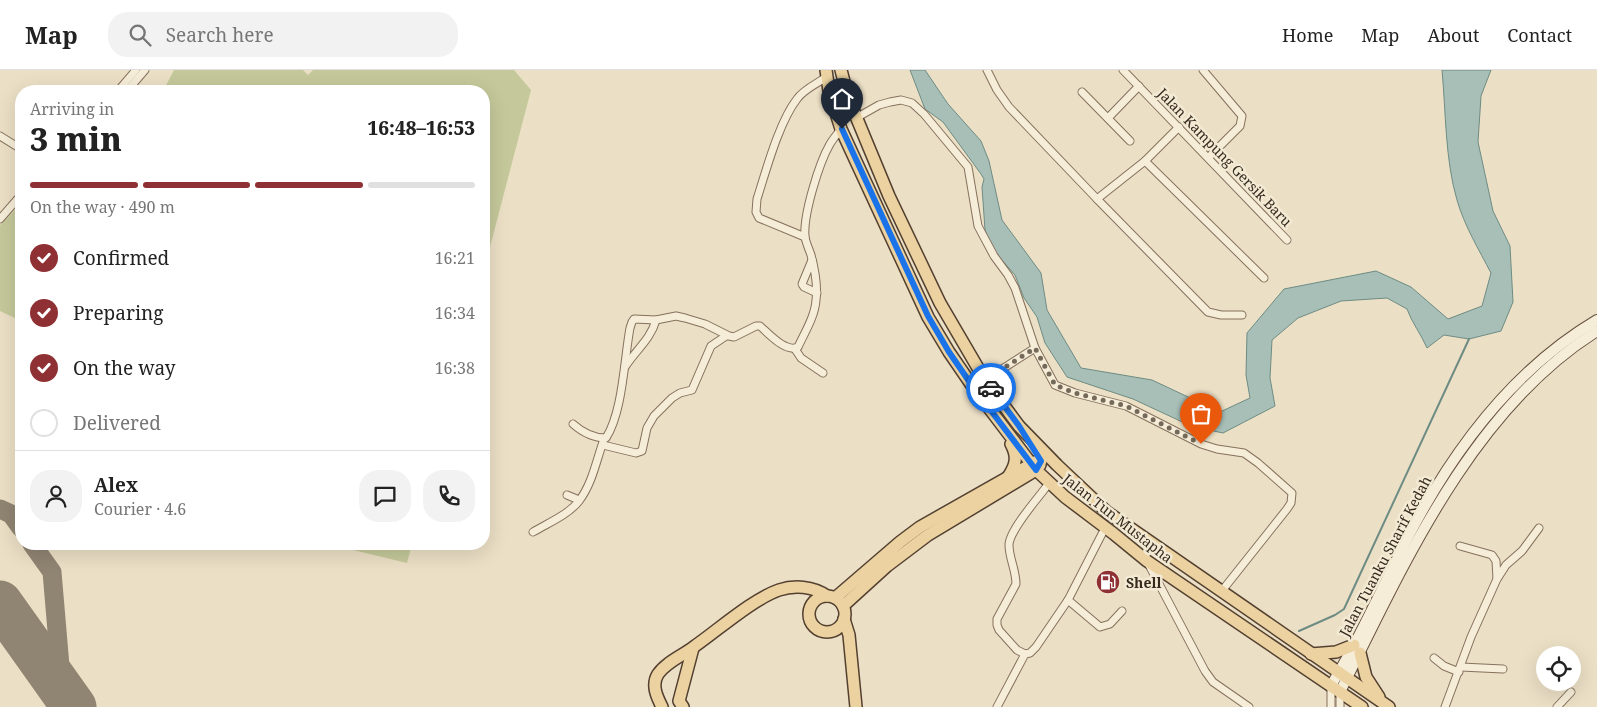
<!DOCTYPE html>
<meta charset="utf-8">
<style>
body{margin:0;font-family:"Noto Serif",serif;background:#f2f2f2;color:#222;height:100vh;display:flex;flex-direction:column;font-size:19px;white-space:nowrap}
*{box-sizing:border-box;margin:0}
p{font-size:16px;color:#767676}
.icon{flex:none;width:28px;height:28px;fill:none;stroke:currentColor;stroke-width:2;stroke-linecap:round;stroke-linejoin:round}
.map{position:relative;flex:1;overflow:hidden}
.side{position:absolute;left:15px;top:15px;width:475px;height:465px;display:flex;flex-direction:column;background:#fff;border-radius:20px;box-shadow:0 5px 20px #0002}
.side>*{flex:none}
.controls{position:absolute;left:1536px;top:576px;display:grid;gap:10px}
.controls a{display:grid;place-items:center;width:45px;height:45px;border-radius:50%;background:#fff;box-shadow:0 5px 20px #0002;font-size:25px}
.pin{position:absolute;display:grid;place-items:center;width:42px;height:42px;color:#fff;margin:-51px -21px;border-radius:50% 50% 50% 0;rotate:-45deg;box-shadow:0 0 5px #0007}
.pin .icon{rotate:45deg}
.courier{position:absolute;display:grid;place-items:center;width:50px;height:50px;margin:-25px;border:4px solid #1a73e8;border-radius:50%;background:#fff;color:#222;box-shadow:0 1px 6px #0007}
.headline em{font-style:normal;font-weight:800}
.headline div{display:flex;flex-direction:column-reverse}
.headline{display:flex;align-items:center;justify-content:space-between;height:85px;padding:0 15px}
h1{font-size:32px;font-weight:800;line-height:38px}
.bar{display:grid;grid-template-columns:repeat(4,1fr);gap:8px 5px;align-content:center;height:60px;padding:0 15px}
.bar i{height:6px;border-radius:4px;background:#e0e0e0}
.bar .on{background:#8f3134}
.bar p{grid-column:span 4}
.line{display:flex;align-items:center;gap:12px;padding:0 15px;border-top:1px solid #e0e0e0}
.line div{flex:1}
.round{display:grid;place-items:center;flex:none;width:52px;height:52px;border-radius:20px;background:#f2f2f2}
ol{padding:0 15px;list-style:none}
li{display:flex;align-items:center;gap:15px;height:55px}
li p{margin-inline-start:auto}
li .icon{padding:5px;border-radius:50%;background:#8f3134;color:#fff;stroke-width:4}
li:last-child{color:#767676}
li i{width:28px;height:28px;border:2px solid #e0e0e0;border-radius:50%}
header{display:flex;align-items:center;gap:30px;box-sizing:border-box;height:70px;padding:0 25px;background:#fff;border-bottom:1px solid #e0e0e0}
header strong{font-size:24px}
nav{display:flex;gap:28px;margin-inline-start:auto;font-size:18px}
.search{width:350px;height:45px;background:#f2f2f2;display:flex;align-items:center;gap:12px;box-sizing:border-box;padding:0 18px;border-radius:20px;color:#767676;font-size:19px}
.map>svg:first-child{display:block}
.green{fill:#c4c89a}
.water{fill:#a7bfb7;stroke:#6e8c84}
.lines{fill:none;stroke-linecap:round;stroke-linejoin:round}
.stream{stroke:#6e8c84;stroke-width:2}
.taxiway{stroke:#908472;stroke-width:19}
.runway{stroke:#908472;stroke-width:45}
.minor-casing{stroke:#85715d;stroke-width:9}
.secondary-casing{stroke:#675240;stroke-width:12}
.primary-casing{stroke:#534031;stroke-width:14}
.minor{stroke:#f6edd8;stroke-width:7}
.secondary{stroke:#f6edd8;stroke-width:10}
.primary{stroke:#ebd2a0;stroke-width:11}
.done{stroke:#756959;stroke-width:5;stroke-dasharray:0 9}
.route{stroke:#1a73e8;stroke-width:6}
.labels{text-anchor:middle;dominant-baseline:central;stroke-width:5;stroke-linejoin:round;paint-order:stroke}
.street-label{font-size:14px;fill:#362a1f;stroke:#f3ead4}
.poi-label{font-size:14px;font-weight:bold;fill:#362a1f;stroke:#f3ead4;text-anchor:start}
</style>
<header>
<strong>Map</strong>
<div class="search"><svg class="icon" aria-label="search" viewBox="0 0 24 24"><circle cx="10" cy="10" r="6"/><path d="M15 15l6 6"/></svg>Search here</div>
<nav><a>Home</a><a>Map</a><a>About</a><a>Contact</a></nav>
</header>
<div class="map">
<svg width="1597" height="637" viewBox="0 0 1597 637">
<rect width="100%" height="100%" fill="#ebdfc5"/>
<g class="green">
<path d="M174 0H303L308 5 313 0H514L531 20 484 200V21H163Z"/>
<path d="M21 134V251L0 241V155Z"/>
<path d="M328 474H412L407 493Z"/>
</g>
<path class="water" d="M910 0H925L948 34 981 71 989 91 1002 150 1041 203 1047 240 1081 298 1152 310 1220 342 1250 328 1246 305 1247 263 1284 219 1376 201 1411 217 1448 249 1482 236 1491 203C1479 180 1464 155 1457 130 1445 89 1446 43 1442 0H1491L1481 26 1478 72 1493 141 1510 176 1513 232 1501 261 1469 269 1444 265 1427 278C1421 264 1412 253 1407 239L1387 228 1341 231 1298 248 1272 270 1270 308 1275 336 1223 363 1191 356 1133 329 1067 307 1045 273 1037 247 1024 228 1015 205 993 180 985 160 982 117 984 109 981 104 943 52 925 39Z"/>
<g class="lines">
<path class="stream" d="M1299 561 1335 545 1344 539 1469 269"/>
<g class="taxiway">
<path d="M0 439 11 444 21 458"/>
<path d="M32 474 52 502 61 608 62 616 70 631"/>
<path d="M0 533 1 534"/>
</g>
<path class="runway" d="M0 533 74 637"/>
<g class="minor-casing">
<g id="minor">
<path d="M987 0 997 20 1009 37 1097 129 1145 91 1179 57"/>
<path d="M1123 0 1287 170"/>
<path d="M1203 0 1242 46 1240 56 1209 87"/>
<path d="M118 21 136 0"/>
<path d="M127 21 145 0"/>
<path d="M1082 22 1130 71"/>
<path d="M856 48 879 35 890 32 901 30 912 33 924 44 968 97 978 156 994 186 1008 205 1015 218 1035 278 1055 315 1075 323 1126 336 1201 374 1217 379 1244 383 1258 393 1292 423 1291 433 1287 439 1221 522"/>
<path d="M1108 48 1139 16"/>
<path d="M0 66 21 79"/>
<path d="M1145 91 1264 208"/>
<path d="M1097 129 1208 242 1221 245H1242"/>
<path d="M0 149 21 125"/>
<path d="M805 167 759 148 756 142 757 129C766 101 779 52 797 29 803 20 816 14 825 8"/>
<path d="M812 190 802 214 804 217 817 223"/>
<path d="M795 279 801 288 823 303"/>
<path d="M625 297C635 281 651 269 656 250"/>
<path d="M985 310 1035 278"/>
<path d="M573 354C582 362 593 368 606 368 623 341 624 290 630 258L632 252 634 249 656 250 676 246 685 248 705 254 729 266 734 267 756 256H760C769 264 786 283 798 277 805 262 815 246 816 230 818 215 815 200 811 185 809 179 806 173 805 167 803 145 819 93 830 74 833 69 837 64 841 59"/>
<path d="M603 375 636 383 642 381 647 358 654 346 672 328 680 323 692 320 711 276 726 266"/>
<path d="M567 425 579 430"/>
<path d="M533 462C548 453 568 445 579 431 592 414 596 392 603 372"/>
<path d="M1460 476 1492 485 1496 491 1497 509"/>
<path d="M1149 495 1205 601 1213 612 1249 637"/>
<path d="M1068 530 1100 557 1110 554 1122 541"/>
<path d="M1025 584 1017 580 999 560 997 555V549L1016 514C1016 500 1009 488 1009 475 1009 461 1037 429 1047 416"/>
<path d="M1434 588 1444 596 1459 602"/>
<path d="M1461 597 1503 599"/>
<path d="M1331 616V637"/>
<path d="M997 637 1025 584 1030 583 1036 577 1068 530 1105 458"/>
<path d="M1340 637V622"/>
<path d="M1445 637 1471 567 1497 509 1506 495 1522 481 1539 458"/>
<path d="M1557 637 1571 622"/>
</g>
</g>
<g class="secondary-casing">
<g id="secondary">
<path d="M1331 616C1339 601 1348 587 1355 573 1376 533 1394 493 1415 454 1459 372 1516 298 1597 250"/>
<path d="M1340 622C1404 494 1472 339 1597 261"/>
</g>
</g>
<g class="primary-casing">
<g id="primary">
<path d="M826 0 829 21 841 59 928 247 949 282 973 317 1036 400 1065 427 1114 464 1147 491 1362 637"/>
<path d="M841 0 848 27 889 126 940 233 985 310 1019 356 1057 395 1107 442 1389 637"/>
<path d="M1008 407C1016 395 1018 387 1011 374"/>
<circle cx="827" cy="544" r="18"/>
<path d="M835 528 900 472 920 457 1035 392 1041 391"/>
<path d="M843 536 887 496 928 465 1036 400 1040 395"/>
<path d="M844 549 849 565 856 637"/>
<path d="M1360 583 1366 607 1379 627"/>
<path d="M1311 584 1336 582 1354 575"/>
<path d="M662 637C657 627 651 615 658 604 666 592 684 585 695 576 718 560 753 529 779 520 794 515 813 516 827 526"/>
<path d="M683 637 679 631 693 578"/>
</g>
</g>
<use href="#minor" class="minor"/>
<use href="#secondary" class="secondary"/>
<use href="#primary" class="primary"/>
</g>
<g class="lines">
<path class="done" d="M991 318 985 310 1035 278 1055 315 1075 323 1126 336 1201 374"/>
<path class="route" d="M842 59 928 246 949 282 973 317 1036 400 1041 391 1019 356 991 318"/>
</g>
<defs>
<g id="fuel-disc" transform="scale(1.25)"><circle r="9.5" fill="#8f3134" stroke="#f3ead4"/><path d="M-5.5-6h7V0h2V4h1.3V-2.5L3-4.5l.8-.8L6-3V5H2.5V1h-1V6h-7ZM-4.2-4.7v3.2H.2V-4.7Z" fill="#fff"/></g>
</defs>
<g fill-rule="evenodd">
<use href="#fuel-disc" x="1108" y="512"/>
</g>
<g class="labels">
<g class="street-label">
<text transform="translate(1225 87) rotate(46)">Jalan Kampung Gersik Baru</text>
<text transform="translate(1118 448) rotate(38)">Jalan Tun Mustapha</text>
<text transform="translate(1385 486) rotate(-62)">Jalan Tuanku Sharif Kedah</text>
</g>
<g class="poi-label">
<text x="1126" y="512">Shell</text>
</g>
</g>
</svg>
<div class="controls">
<a><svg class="icon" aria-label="locate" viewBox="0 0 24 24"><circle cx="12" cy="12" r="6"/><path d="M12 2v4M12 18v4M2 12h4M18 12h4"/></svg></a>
</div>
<div class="pin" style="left:1201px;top:374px;background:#ea580c"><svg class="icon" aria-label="bag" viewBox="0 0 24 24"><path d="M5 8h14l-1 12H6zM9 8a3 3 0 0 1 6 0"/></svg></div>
<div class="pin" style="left:842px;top:59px;background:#1f2937"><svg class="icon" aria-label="home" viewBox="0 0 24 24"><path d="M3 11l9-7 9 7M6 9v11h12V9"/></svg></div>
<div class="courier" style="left:991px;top:318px"><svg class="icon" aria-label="car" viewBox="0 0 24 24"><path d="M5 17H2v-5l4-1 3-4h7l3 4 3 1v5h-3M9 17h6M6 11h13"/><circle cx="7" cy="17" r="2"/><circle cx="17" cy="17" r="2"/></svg></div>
<section class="side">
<div class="headline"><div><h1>3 min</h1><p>Arriving in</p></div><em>16:48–16:53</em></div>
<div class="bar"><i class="on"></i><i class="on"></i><i class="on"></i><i></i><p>On the way · 490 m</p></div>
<ol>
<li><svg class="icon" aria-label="check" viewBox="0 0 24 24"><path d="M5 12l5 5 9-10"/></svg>Confirmed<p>16:21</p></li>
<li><svg class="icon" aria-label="check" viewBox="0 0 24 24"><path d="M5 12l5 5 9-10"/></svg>Preparing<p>16:34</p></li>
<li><svg class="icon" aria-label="check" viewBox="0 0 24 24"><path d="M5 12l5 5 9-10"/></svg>On the way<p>16:38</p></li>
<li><i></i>Delivered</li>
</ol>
<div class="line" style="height:90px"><a class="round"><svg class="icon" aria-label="person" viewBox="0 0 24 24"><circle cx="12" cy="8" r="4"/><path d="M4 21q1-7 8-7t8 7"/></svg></a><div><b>Alex</b><p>Courier · 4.6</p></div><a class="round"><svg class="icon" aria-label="chat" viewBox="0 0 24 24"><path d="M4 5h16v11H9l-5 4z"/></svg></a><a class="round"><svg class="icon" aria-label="phone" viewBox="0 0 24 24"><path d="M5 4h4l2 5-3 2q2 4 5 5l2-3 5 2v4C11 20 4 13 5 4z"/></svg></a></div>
</section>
</div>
